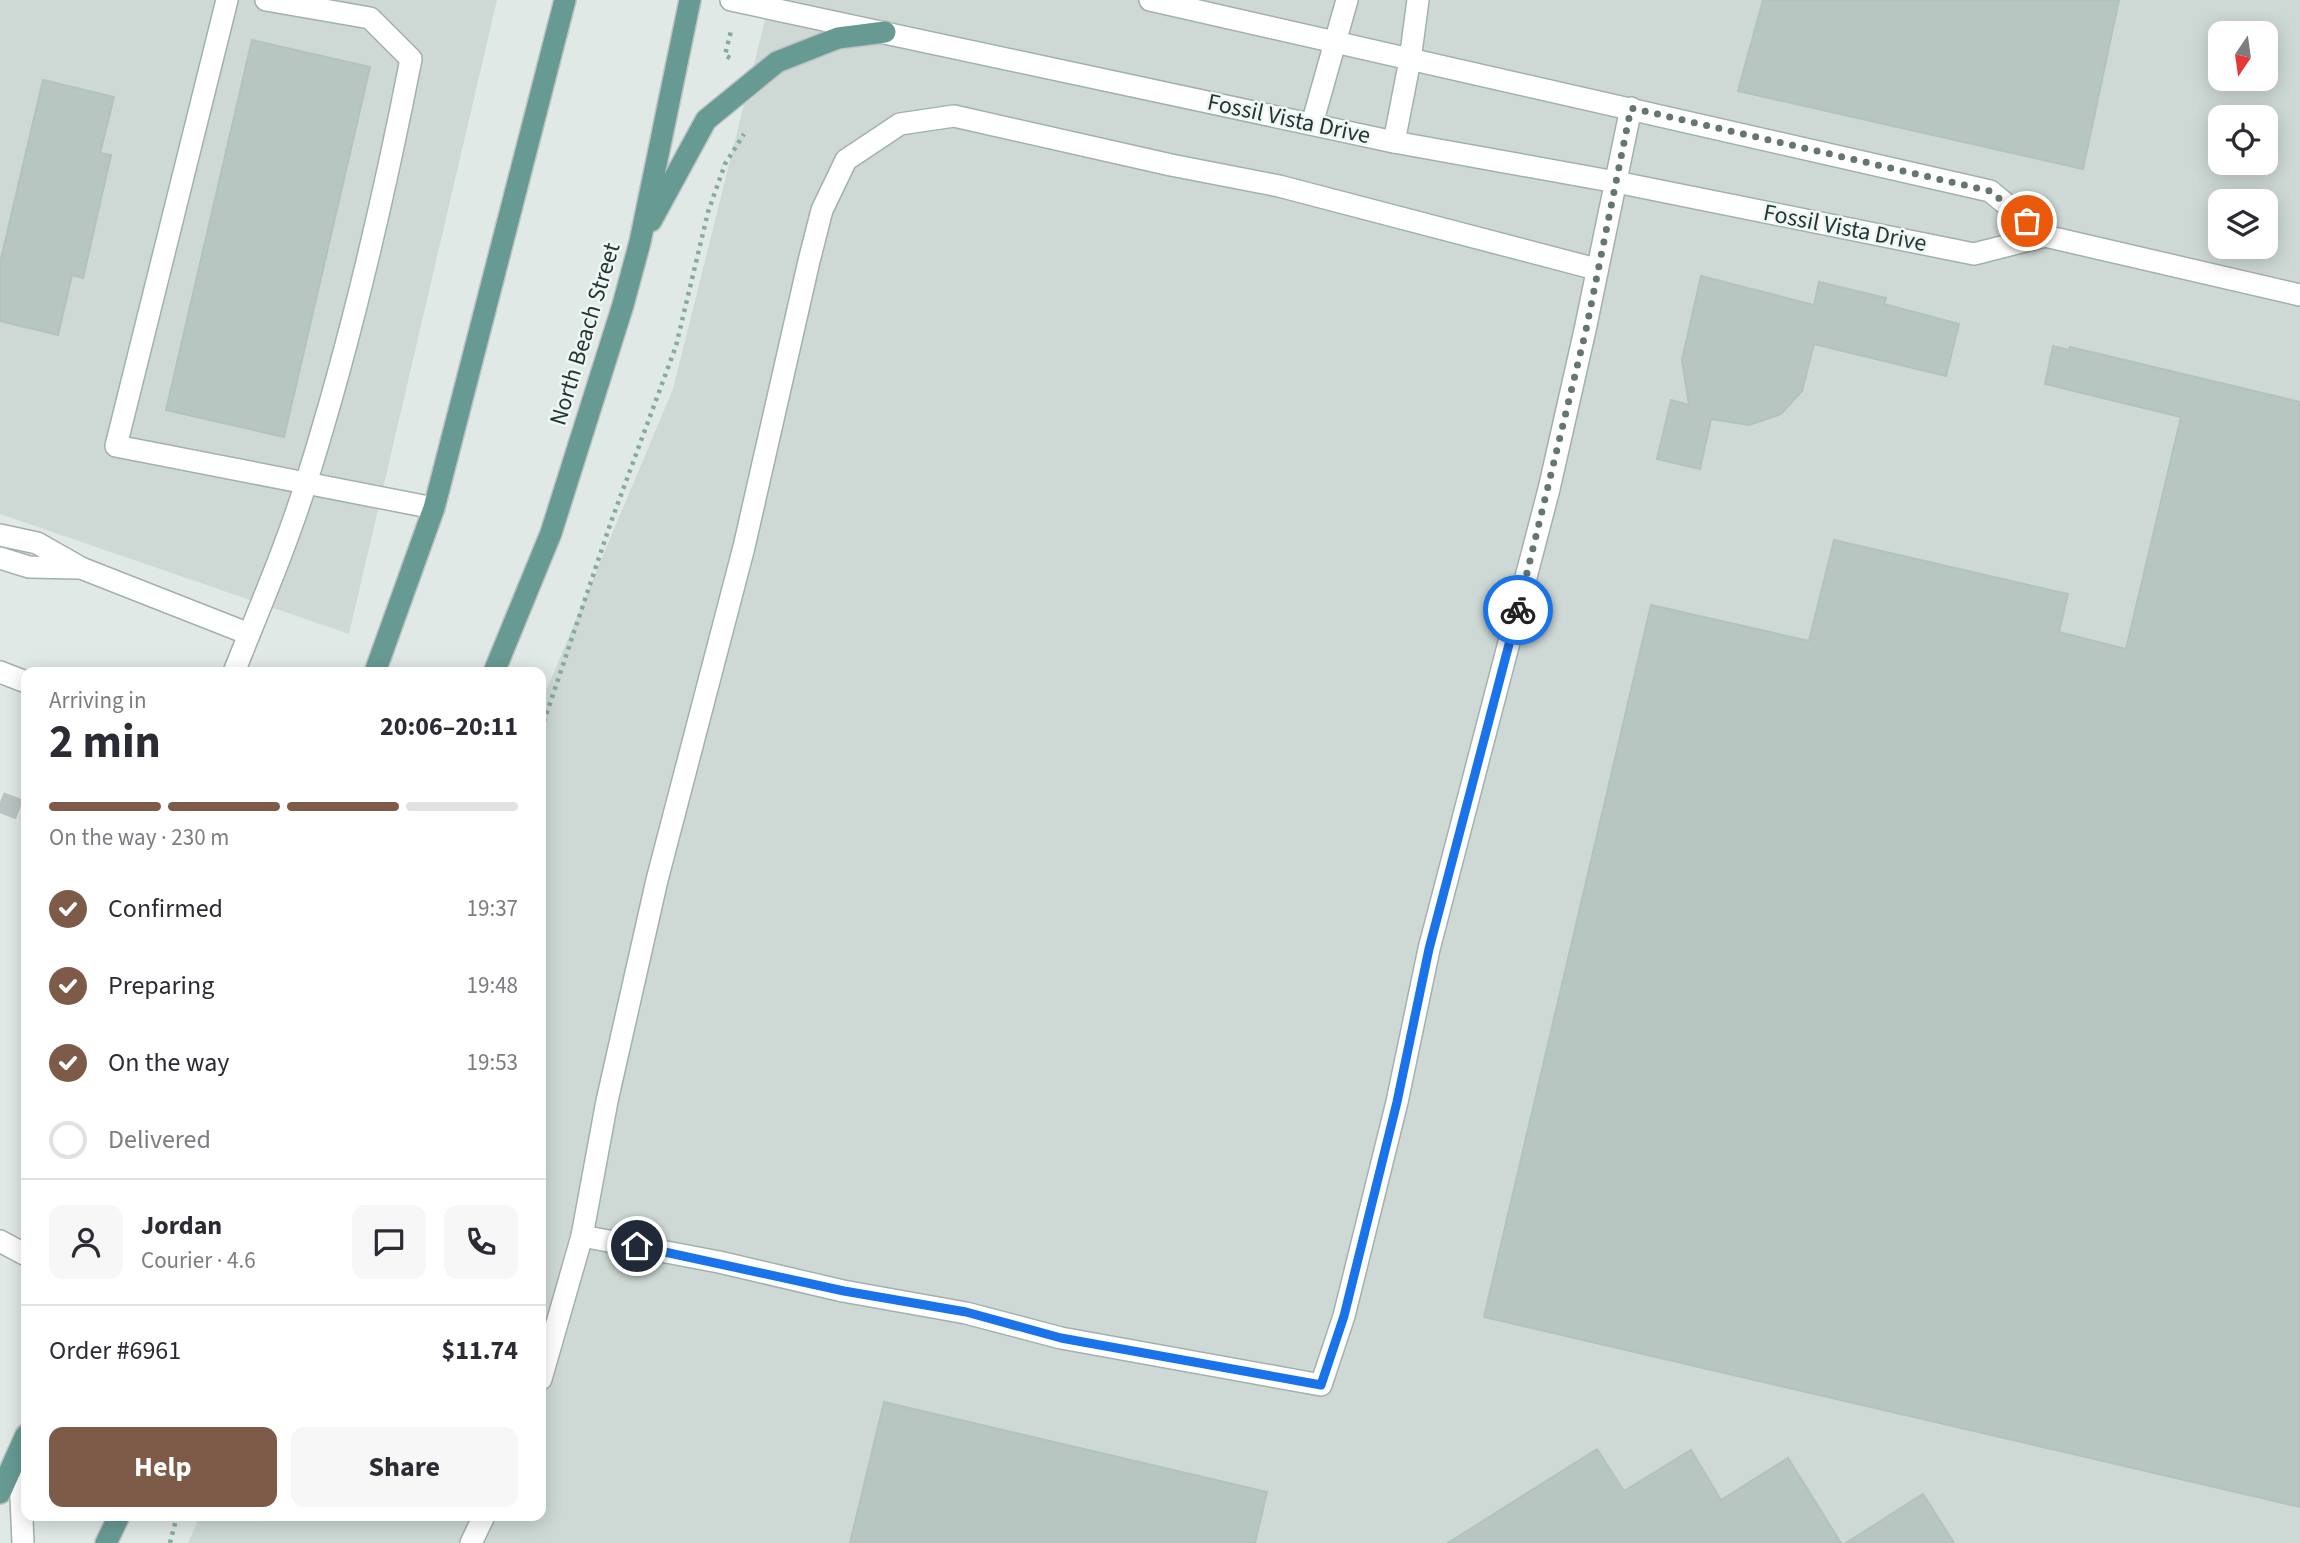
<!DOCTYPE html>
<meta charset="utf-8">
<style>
body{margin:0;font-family:"Source Sans 3",sans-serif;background:#f7f7f7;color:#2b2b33;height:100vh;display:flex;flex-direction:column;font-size:26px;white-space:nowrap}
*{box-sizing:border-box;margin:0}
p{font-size:23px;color:#7c7c81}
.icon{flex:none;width:38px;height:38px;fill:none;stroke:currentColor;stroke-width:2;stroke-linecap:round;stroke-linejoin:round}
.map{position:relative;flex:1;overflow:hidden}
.side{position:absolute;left:21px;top:667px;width:525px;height:854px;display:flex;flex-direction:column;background:#fff;border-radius:14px;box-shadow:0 4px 18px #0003}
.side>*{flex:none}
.needle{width:46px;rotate:193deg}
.tools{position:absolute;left:2208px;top:21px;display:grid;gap:14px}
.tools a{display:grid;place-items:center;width:70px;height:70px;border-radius:14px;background:#fff;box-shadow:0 4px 18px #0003;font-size:35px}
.pin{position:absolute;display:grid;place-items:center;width:60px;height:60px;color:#fff;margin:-30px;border:4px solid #fff;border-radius:50%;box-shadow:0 2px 7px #0007}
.courier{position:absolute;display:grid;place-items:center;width:70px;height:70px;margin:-35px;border:5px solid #1a73e8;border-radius:50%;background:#fff;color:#222;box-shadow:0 2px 9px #0007}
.overview em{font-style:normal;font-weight:700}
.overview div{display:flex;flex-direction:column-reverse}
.overview{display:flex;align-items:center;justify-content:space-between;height:119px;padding:0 28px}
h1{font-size:46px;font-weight:700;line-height:52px}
.bar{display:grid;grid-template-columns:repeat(4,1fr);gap:10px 7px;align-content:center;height:84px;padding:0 28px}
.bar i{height:9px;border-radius:5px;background:#e1e1e2}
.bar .current{background:#7e5a49}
.bar p{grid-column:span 4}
.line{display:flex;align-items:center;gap:18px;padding:0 28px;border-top:2px solid #e1e1e2}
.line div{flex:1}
.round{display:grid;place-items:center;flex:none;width:74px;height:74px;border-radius:14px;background:#f7f7f7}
ol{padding:0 28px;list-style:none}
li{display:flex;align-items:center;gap:21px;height:77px}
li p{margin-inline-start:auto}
li .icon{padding:7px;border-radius:50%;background:#7e5a49;color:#fff;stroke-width:4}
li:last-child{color:#7c7c81}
li i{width:38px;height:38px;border:4px solid #e1e1e2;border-radius:50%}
.cta{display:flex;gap:14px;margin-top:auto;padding:14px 28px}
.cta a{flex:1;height:80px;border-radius:14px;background:#7e5a49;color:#fff;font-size:28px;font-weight:700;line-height:80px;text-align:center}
.cta a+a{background:#f7f7f7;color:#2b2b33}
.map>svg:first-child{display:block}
.built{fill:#ced9d5;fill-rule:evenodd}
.building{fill:#b8c6c2;stroke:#b3c2be;stroke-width:2}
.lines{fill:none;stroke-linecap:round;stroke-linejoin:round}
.minor-tunnel{stroke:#bac5c3;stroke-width:21;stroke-dasharray:21 10;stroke-linecap:butt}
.minor-casing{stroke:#a3b0ad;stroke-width:24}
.major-casing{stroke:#bdc3c2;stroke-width:24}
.path{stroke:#83aaa3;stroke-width:4.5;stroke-dasharray:3.5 5;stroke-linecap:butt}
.minor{stroke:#fff;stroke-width:21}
.major{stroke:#689a94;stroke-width:21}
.done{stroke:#647573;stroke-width:7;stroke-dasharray:0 12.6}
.route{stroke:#1a73e8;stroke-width:9}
.labels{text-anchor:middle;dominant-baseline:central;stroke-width:5;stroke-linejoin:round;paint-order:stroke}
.street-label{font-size:24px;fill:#223735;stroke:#f0f6f4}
</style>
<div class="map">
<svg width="2300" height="1543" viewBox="0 0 2300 1543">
<rect width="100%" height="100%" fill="#e0e9e6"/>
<g class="built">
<path d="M0 0H497L349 634 0 514Z"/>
<path d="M770 0H2300V1543H188L200 1516H541V703L673 389ZM2221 33H2266V79H2221ZM2221 117H2266V163H2221ZM2221 201H2266V247H2221Z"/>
</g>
<g class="building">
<path d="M1763 0H2119L2083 169 1738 91Z"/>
<path d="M252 40 370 67 284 437 166 410Z"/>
<path d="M43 80 114 97 100 153 111 155 83 278 72 275 58 335 0 321V263Z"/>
<path d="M1701 276 1814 305 1819 282 1886 298 1884 304 1959 324 1946 376 1814 344 1802 391 1781 414 1749 425 1711 419 1700 469 1657 459 1671 400 1689 405 1682 360Z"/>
<path d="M2053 346 2069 350 2070 347 2300 402V1507L1484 1317 1651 605 1809 641 1834 540 2068 594 2059 632 2126 649 2181 417 2045 384Z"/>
<path d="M884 1402 1267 1492 1255 1543H850Z"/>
<path d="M1597 1449 1624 1491 1691 1450 1721 1500 1788 1458 1841 1543H1448Z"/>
<path d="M1923 1494 1954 1543H1846Z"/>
</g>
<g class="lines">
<path class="minor-tunnel" d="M0 802 26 812"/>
<g class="minor-casing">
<g id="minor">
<path d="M227 0 116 446 434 508"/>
<path d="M731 0 1394 142 1616 182 1974 254 2045 236"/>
<path d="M1150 0 1990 191 2045 236 2300 295"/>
<path d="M1312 124 1347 0"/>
<path d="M1394 142 1410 60 1418 0"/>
<path d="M0 535 37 543 81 568 249 634"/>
<path d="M0 558 29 567 78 568"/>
<path d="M0 672 26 682"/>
<path d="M234 672C259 609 286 547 306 483 350 344 383 202 411 59L370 18 266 0"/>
<path d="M582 1236 607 1101 657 880 744 547 809 261 822 210 846 160 900 124 954 116 1171 165 1279 186 1596 269"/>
<path d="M0 1241 26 1255"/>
<path d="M541 1379 582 1236 719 1262 843 1291 966 1313 1061 1338 1321 1385 1344 1316 1397 1102 1429 949 1549 489 1585 330 1631 108"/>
<path d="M19 1452 23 1543"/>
<path d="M471 1543 484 1516"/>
</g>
</g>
<g class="major-casing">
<g id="major">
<path d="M651 221 706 120 777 62 838 38 885 32"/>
<path d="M375 672 434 508 565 0"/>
<path d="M494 672 551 533 623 305 640 242 690 0"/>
<path d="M0 1493 26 1435"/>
<path d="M106 1543 119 1516"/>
</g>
</g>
<g class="path">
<path d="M730 58 725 55 731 31"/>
<path d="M541 730 611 522 676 346 708 212 725 164 744 134"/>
<path d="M170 1543 177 1516"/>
</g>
<use href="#minor" class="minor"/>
<use href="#major" class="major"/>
</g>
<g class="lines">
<path class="done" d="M1518 610 1586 330 1631 108 1990 191 2027 221"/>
<path class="route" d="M637 1246 844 1291 966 1312 1061 1338 1321 1385 1344 1316 1397 1102 1429 949 1518 610"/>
</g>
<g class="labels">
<g class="street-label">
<text transform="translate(1289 119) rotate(12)">Fossil Vista Drive</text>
<text transform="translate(1845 228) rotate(11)">Fossil Vista Drive</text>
<text transform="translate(585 334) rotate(-73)">North Beach Street</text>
</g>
</g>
</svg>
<div class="tools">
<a><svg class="needle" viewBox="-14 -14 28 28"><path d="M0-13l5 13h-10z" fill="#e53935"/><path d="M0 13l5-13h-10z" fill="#7c7c81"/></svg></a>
<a><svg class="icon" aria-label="locate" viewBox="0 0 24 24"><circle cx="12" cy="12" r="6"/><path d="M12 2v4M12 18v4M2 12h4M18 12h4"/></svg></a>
<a><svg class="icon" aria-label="layers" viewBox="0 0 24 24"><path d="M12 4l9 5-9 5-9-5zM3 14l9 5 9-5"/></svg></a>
</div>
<div class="pin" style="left:2027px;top:221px;background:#ea580c"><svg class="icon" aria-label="bag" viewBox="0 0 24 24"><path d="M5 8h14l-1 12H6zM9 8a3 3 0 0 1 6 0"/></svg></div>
<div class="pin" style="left:637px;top:1246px;background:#1f2937"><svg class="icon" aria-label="home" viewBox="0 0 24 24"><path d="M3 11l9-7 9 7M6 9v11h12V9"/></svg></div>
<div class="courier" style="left:1518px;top:610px"><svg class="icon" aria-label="bike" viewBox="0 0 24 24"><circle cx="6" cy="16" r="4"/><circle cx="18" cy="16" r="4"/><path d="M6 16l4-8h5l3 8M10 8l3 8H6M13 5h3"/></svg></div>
<section class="side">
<div class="overview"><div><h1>2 min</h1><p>Arriving in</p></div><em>20:06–20:11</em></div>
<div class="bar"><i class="current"></i><i class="current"></i><i class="current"></i><i></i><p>On the way · 230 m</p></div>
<ol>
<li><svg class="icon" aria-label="check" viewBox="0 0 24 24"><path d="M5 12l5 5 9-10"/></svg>Confirmed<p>19:37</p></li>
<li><svg class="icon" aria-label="check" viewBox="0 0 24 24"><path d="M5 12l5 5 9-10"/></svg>Preparing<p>19:48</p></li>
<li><svg class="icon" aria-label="check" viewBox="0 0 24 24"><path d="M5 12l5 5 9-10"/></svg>On the way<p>19:53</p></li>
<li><i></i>Delivered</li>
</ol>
<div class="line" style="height:126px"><a class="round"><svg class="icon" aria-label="person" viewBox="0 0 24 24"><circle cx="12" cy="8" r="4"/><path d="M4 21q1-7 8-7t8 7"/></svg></a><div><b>Jordan</b><p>Courier · 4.6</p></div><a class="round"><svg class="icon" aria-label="chat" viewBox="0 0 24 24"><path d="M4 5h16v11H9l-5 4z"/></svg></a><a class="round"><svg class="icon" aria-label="phone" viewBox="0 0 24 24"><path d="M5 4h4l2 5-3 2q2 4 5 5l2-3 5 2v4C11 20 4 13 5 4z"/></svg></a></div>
<div class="line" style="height:91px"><div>Order #6961</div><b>$11.74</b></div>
<div class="cta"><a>Help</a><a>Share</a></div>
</section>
</div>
